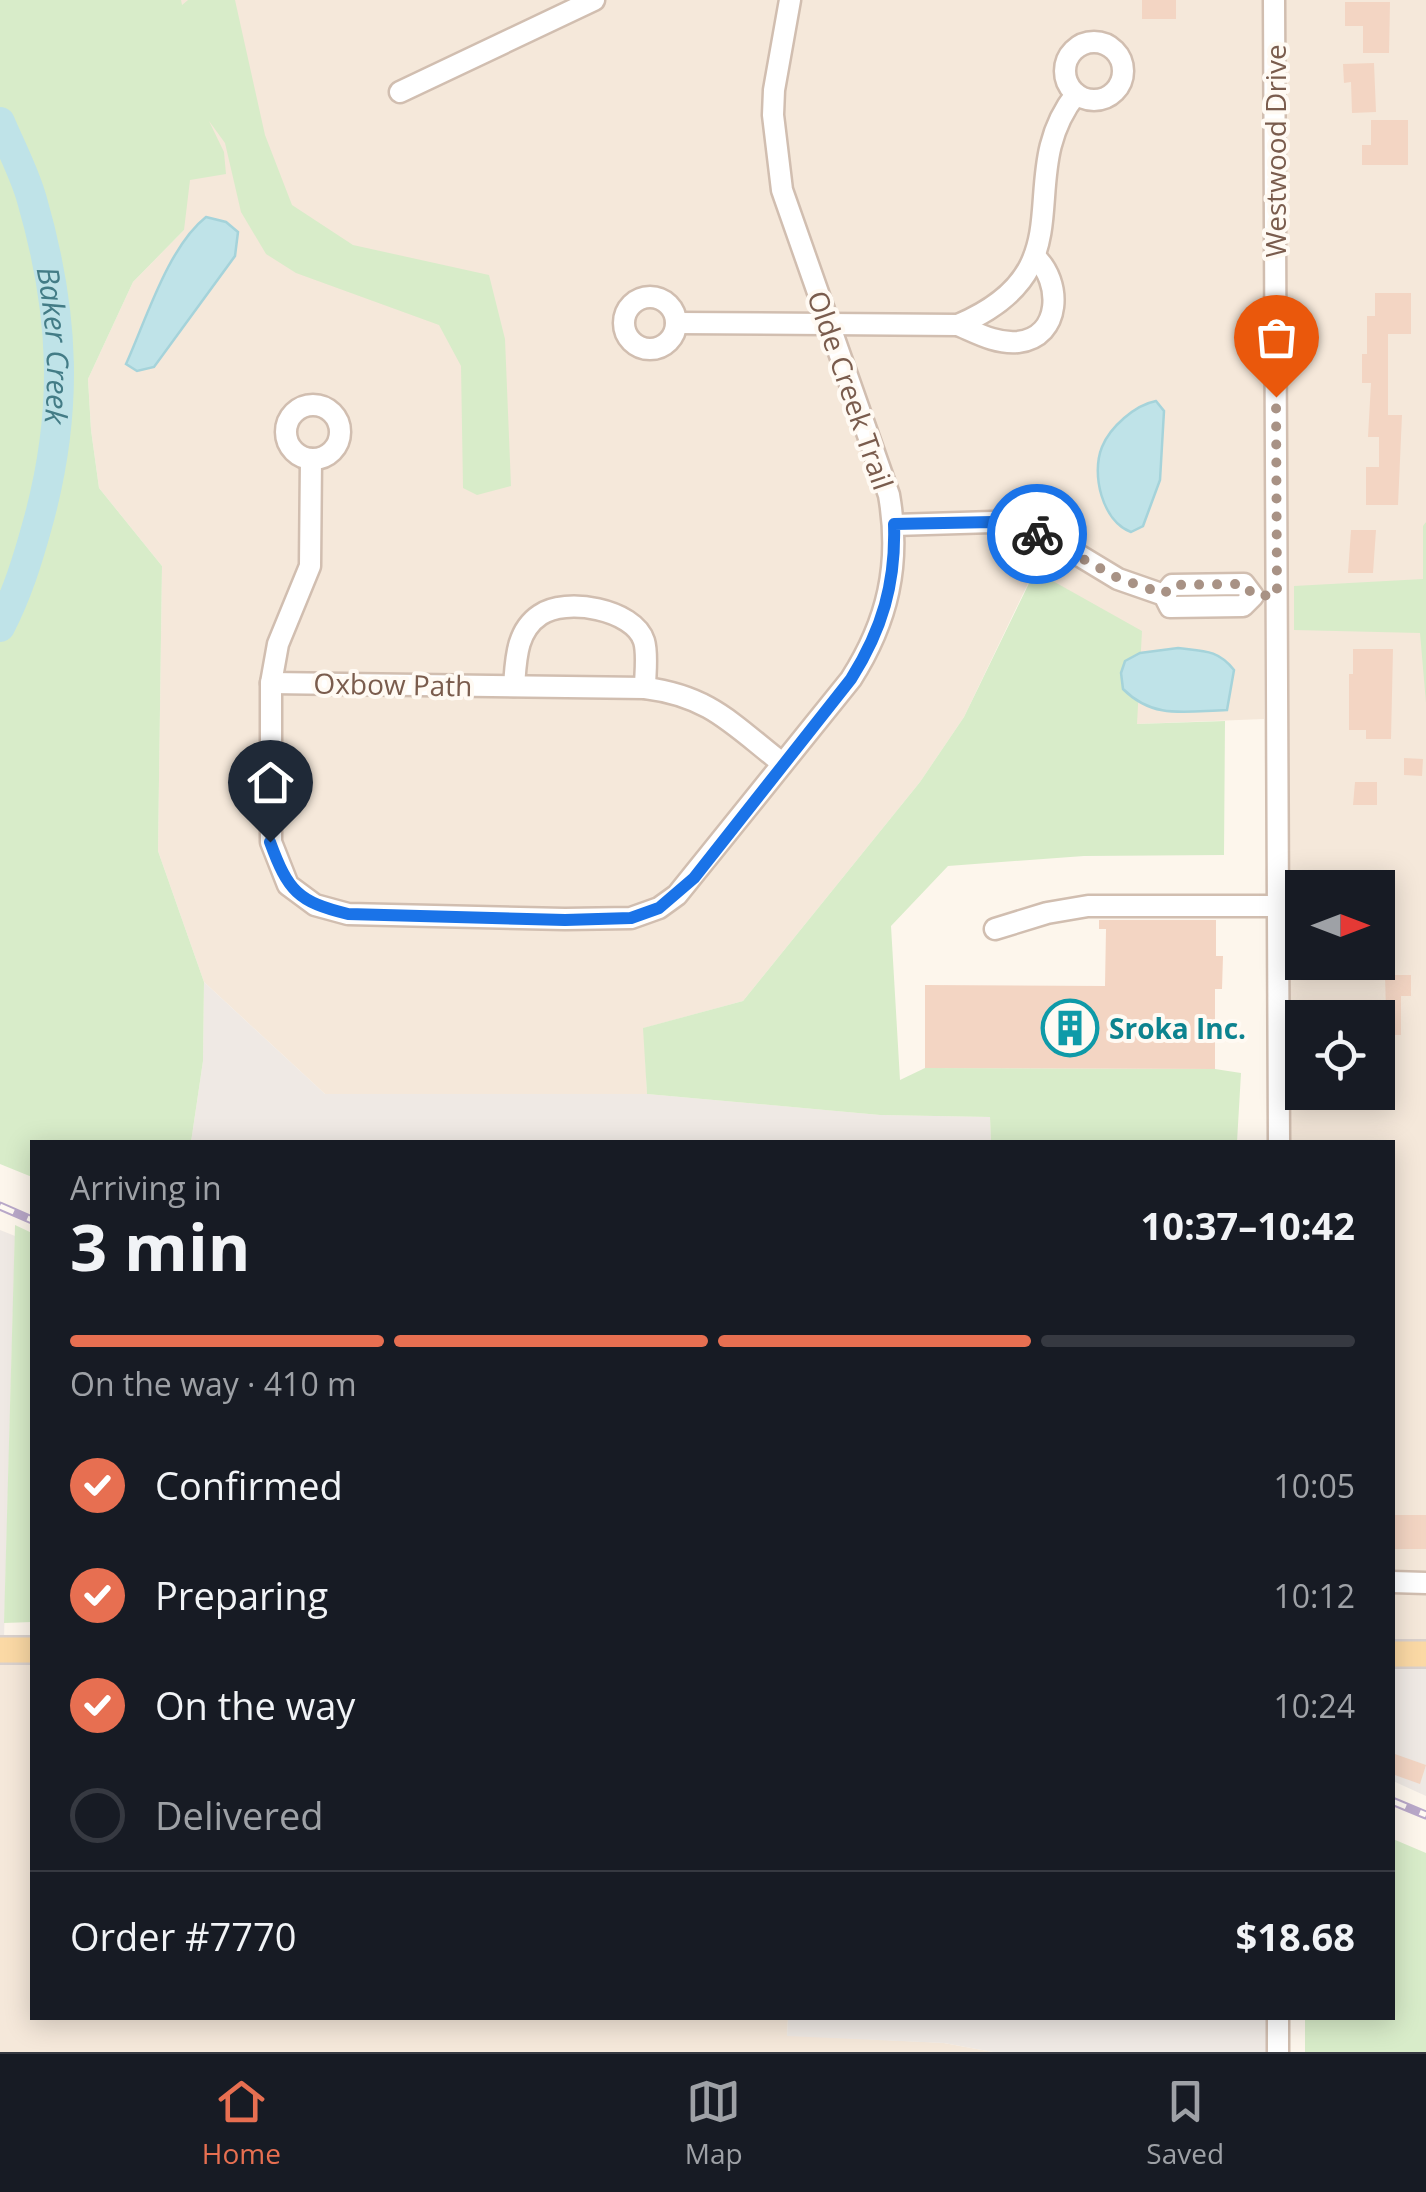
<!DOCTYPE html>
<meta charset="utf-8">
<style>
body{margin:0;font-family:"Open Sans",sans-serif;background:#20242c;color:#f1f3f6;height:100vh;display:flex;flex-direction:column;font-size:38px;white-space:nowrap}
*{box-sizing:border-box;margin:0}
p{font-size:32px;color:#9ea1a6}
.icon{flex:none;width:55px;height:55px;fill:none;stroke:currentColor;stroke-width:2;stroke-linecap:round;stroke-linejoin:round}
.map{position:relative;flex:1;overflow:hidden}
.drawer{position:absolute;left:30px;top:1140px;width:1365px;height:880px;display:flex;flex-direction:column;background:#171b24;border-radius:0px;box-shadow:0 5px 25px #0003}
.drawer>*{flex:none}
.needle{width:65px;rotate:90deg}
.controls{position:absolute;left:1285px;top:870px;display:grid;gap:20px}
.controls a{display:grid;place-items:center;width:110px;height:110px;border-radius:0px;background:#171b24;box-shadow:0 5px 25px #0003;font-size:50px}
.pin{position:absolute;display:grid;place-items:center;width:85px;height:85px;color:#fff;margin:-102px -42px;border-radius:50% 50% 50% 0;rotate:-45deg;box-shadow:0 0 10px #0007}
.pin .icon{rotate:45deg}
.courier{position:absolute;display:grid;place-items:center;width:100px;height:100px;margin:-50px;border:8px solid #1a73e8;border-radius:50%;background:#fff;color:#222;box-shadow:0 2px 12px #0007}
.overview em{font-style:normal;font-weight:700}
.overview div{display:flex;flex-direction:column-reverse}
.overview{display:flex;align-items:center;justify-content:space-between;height:170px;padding:0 40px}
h1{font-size:65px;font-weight:700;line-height:75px}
.bar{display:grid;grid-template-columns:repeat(4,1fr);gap:15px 10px;align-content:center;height:120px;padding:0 40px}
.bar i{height:12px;border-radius:8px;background:#363941}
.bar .active{background:#e76f51}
.bar p{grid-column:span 4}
.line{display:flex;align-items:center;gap:25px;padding:0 40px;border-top:2px solid #363941}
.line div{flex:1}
ol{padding:0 40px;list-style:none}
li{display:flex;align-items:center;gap:30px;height:110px}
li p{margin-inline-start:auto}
li .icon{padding:10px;border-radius:50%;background:#e76f51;color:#fff;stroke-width:4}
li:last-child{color:#9ea1a6}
li i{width:55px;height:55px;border:5px solid #363941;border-radius:50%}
.tab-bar{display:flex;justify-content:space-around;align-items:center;height:140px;border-top:2px solid #363941;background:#171b24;font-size:28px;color:#9ea1a6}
.tab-bar a{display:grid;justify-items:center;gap:5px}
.tab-bar .active{color:#e76f51}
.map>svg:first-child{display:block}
.residential{fill:#f5e8da;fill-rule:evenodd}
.industrial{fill:#efe9e4}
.green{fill:#d8ecc9}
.water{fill:#bfe3e8;stroke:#a5d3da;stroke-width:2.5}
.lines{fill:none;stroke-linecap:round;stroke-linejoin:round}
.river{stroke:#bfe3e8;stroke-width:30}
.building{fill:#f3d5c3}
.minor-casing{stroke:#d1beb0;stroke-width:25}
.major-casing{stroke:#dad1cd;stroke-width:30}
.minor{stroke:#fff;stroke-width:20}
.major{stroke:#fbd9a5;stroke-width:25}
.rail-casing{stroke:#b9a8c9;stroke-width:9}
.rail{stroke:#fffaf3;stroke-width:5;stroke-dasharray:15;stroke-linecap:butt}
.done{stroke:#a89285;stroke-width:10;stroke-dasharray:0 18}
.route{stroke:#1a73e8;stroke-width:12}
.labels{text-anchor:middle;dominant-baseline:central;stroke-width:8;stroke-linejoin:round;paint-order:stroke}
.street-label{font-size:28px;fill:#7a5c4d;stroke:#fffaf3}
.culture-label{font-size:28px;font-weight:bold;fill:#0d838f;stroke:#fffaf3;text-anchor:start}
.water-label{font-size:30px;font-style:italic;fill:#437c86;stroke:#fffaf3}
</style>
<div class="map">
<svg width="1426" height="2052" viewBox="0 0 1426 2052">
<rect width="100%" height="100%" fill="#fdf6ec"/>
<g class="residential">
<path d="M143 0H1264V719L1137 724 1034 571 964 717 920 782 743 1001 644 1028 647 1094H325L204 982 158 851 162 566 99 488 91 430 88 379 133 282 184 230Z"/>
<path d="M1274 0H1426V1654H1393L1392 1142H1279ZM1302 888H1378V962H1302ZM1302 1018H1378V1092H1302Z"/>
<path d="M0 1661H32V2018H788L787 2035 944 2043 993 2052H0Z"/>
</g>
<g class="industrial">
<path d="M204 982 325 1094H647L880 1115 990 1117 991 1142H191L203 1061Z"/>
<path d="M0 1230 15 1236 4 1638H0Z"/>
<path d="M1392 1666H1426V1796L1393 1781Z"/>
<path d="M788 2018H1266L1267 2052H993L944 2043 787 2036Z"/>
</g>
<g class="green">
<path d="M0 0H181L182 5 188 0H235L265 135 292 205 353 245 489 275 505 339 511 486 477 495 463 488 461 366 439 325 296 273 266 254 241 212 225 143 209 121 224 152 226 174 190 180 184 230 133 282 88 379 91 430 99 488 162 566 158 851 204 982 203 1061 191 1142H32V1177L0 1164Z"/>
<path d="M1426 522V703L1420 633 1294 630V586L1423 579V526Z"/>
<path d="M1035 571 1142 631 1137 724 1225 721 1224 855 1084 856 948 866 891 926 900 1080 925 1068 1215 1069 1241 1073 1237 1142H991L990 1117 880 1115 647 1094 643 1028 743 1001 920 782 964 717Z"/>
<path d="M15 1225 32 1233V1622L4 1623Z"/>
<path d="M1393 1839 1426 1853V2052H1305V2018H1392Z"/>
</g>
<g class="water">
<path d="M206 217 226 222 238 232 235 256 154 367 137 371 126 364C146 320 168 247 206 217Z"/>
<path d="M1156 401 1164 411 1160 480 1143 526 1131 532C1102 521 1091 474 1102 447 1110 427 1135 405 1156 401Z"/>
<path d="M1178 648C1202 651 1218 649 1234 670L1227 710C1186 711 1154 720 1123 689L1121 673 1125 661 1140 653Z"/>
</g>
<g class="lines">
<path class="river" id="s1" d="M0 122C11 148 25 174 32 200 65 314 69 412 37 526 27 562 17 594 0 627"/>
</g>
<g class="building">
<rect x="1142" y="0" width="34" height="19"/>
<path d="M1345 2H1390L1389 53H1363V26H1345Z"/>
<path d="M1374 63 1376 112 1352 113 1351 82 1344 83 1343 64Z"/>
<path d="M1371 120H1408V165H1362V145H1371Z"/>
<path d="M1375 293H1411V334H1388V415H1402L1398 505H1366V467H1379V437H1368L1371 383H1362V354H1367V316H1375Z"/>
<path d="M1351 530H1376L1373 573H1348Z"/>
<path d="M1353 649H1393L1391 739H1366V730H1349V674H1353Z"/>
<path d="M1404 758 1423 759 1422 776 1404 775Z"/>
<path d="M1355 782H1377V805H1353Z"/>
<path d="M1099 920H1216V956H1223L1222 989H1215V1069L925 1068V985L1105 986 1106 929H1099Z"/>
<path d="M1385 975H1411V996H1401V1035H1380V1010H1386Z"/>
<rect x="1392" y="1515" width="34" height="34"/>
<path d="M1392 1753 1426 1765 1420 1784 1392 1774Z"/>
</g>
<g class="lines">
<g class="minor-casing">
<g id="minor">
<path d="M1274 0 1279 1142"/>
<circle cx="1094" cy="71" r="29"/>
<path d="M400 92 594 0"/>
<circle cx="650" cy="323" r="26"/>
<path d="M676 323 958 325C1092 268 1009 179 1076 94"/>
<path d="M958 325C977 333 996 344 1018 342 1062 337 1062 281 1035 257"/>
<circle cx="313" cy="432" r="27"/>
<path d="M311 459 310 566 278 644 271 683V842L288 885 315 905 348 914 565 919 631 918 659 908 677 895 851 679C888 621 901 564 889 495L782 190 773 115 774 90 790 0"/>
<path d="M894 525 993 522 1027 529 1052 539 1118 579 1164 595 1170 607 1243 606 1253 596 1244 584 1172 585 1164 595"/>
<path d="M271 683 645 688C710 696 733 725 782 763"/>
<path d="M514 686C516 660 516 631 540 615 565 597 634 609 644 641 648 654 645 674 645 688"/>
<path d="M995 929 1047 913 1088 906H1278"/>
<path d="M1392 1582 1426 1583"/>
<path d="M1278 2018V2052"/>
</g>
</g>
<g class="major-casing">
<g id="major">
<path d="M0 1650H32"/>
<path d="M1392 1654H1426"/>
</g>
</g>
<use href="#minor" class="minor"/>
<use href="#major" class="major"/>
<g class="rail-casing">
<g id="rail">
<path d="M0 1206 32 1220"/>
<path d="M1392 1801 1426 1815"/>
</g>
</g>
<use href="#rail" class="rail"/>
</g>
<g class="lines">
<path class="done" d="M1037 534 1118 578 1164 594 1172 585 1244 584 1254 596 1277 595 1276 397"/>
<path class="route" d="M270 842C288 891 298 902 348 914L565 920 631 918 659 908 694 878 851 679C882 630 896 583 894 524L993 522 1037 534"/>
</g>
<defs>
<g id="building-ring" transform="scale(2.875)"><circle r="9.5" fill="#fffaf3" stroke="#0f9aa8" stroke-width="1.5"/><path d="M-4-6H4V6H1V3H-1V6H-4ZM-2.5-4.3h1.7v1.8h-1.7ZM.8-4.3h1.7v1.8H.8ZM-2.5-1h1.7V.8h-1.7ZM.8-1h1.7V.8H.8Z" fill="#0f9aa8"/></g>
</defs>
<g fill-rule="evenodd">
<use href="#building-ring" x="1070" y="1028"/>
</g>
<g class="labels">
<g class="street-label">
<text transform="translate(1275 151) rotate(-90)">Westwood Drive</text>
<text transform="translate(851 390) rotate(71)">Olde Creek Trail</text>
<text transform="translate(393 684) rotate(1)">Oxbow Path</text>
</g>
<g class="culture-label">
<text x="1109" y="1028">Sroka Inc.</text>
</g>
<g class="water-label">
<text stroke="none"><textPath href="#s1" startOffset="232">Baker Creek</textPath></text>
</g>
</g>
</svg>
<div class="controls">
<a><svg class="needle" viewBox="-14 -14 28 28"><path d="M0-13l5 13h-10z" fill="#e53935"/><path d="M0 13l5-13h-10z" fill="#9ea1a6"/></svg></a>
<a><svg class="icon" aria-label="locate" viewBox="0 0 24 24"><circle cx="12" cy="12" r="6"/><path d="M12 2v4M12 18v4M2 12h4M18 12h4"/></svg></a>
</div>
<div class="pin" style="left:1276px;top:397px;background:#ea580c"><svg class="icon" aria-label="bag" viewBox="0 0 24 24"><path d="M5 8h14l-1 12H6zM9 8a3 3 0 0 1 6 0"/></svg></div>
<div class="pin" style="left:270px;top:842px;background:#1f2937"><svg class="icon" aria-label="home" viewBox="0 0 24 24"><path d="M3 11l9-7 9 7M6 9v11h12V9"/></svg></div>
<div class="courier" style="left:1037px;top:534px"><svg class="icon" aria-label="bike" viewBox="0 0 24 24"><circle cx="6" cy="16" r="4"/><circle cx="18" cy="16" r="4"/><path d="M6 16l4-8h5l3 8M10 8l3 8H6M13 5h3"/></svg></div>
<section class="drawer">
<div class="overview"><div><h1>3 min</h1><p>Arriving in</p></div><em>10:37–10:42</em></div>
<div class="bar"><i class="active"></i><i class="active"></i><i class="active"></i><i></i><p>On the way · 410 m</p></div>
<ol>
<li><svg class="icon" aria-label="check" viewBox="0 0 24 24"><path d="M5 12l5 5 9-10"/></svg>Confirmed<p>10:05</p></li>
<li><svg class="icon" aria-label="check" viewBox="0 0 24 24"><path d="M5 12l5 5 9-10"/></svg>Preparing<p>10:12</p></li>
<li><svg class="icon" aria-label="check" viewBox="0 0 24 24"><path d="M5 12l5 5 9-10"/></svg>On the way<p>10:24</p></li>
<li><i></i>Delivered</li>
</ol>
<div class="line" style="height:130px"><div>Order #7770</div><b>$18.68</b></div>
</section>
</div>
<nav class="tab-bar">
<a class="active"><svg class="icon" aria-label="home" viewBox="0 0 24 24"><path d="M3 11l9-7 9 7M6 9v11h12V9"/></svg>Home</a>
<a><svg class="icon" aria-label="map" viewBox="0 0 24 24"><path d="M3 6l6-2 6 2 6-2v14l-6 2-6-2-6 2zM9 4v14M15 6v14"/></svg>Map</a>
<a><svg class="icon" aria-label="saved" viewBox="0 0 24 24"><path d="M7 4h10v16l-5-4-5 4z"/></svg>Saved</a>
</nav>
